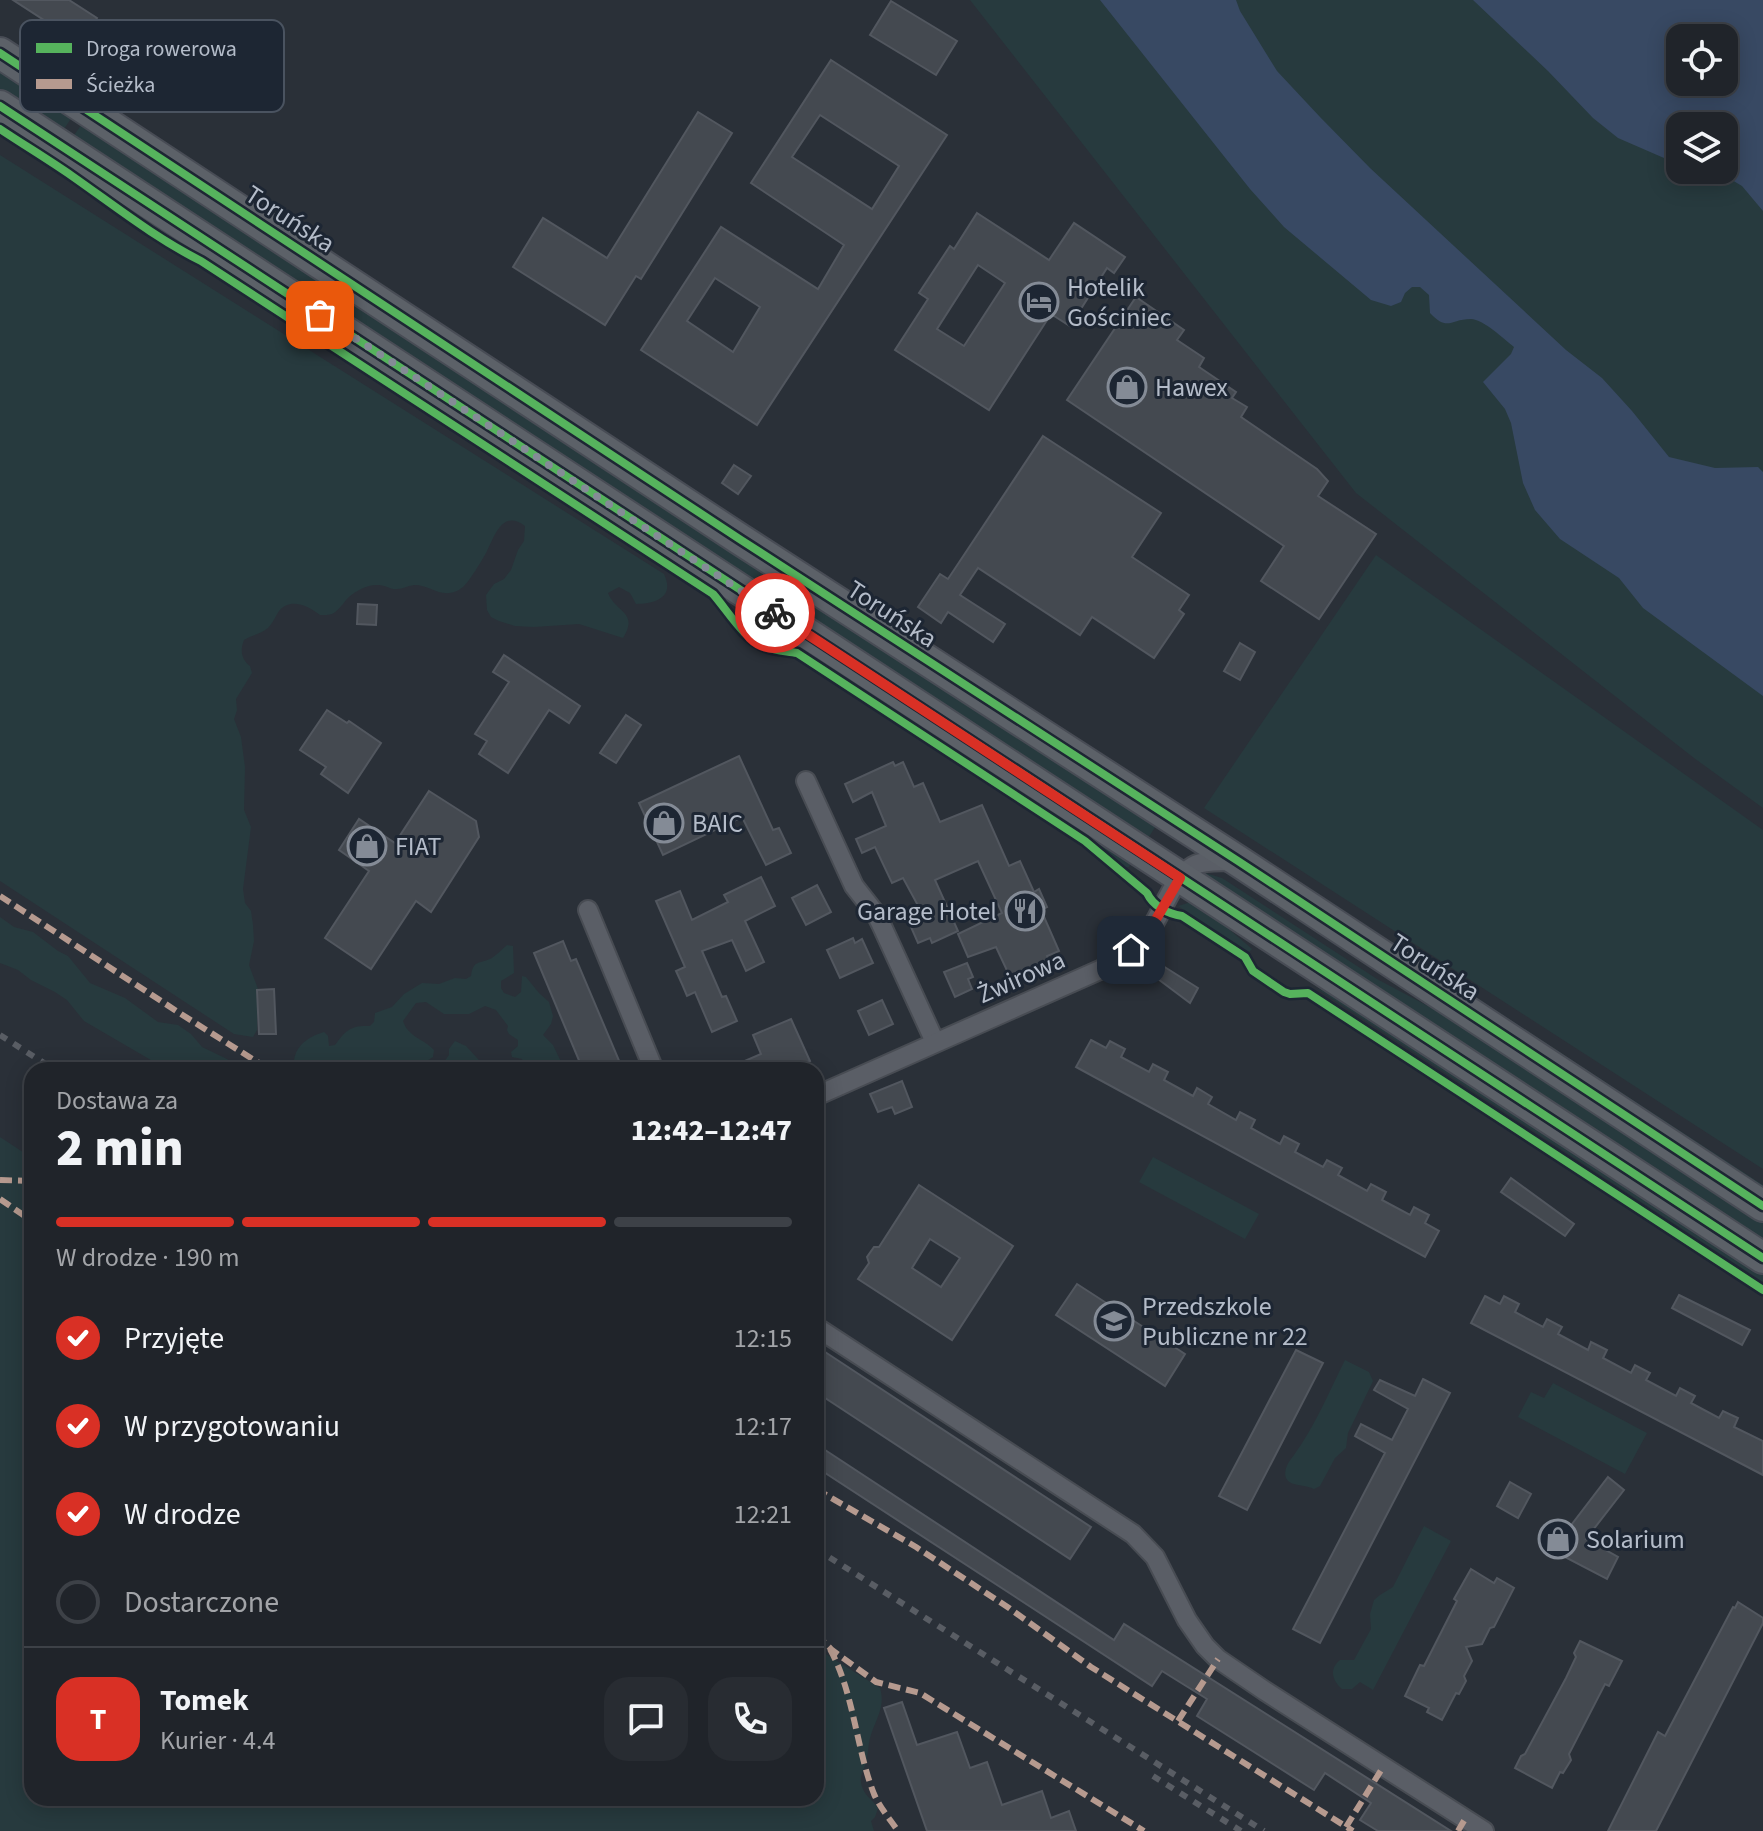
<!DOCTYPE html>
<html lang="pl">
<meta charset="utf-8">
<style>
body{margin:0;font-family:"Source Sans 3",sans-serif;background:#282c32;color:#f1f3f6;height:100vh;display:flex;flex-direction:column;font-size:30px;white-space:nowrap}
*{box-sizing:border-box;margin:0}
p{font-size:26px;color:#a2a4a8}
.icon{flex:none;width:44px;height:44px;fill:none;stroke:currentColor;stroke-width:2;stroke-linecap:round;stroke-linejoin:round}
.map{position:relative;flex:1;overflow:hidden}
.panel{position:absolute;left:24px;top:1062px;width:800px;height:744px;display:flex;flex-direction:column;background:#20242a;border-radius:24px;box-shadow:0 4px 20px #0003,0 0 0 2px #3d4147}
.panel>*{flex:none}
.controls{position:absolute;left:1666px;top:24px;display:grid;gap:16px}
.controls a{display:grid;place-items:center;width:72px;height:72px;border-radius:16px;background:#20242a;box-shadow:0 4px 20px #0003,0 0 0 2px #3d4147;font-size:40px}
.pin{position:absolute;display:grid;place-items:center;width:68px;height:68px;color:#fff;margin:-34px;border-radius:16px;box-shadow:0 4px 12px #0006}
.courier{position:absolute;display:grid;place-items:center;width:80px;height:80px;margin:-40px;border:6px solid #d93025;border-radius:50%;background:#fff;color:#222;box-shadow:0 2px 10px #0007}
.headline em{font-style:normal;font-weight:800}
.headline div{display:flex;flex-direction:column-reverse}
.headline{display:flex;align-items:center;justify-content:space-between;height:136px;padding:0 32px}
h1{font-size:52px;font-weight:800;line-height:60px}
.bar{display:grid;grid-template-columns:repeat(4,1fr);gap:12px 8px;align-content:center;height:96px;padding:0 32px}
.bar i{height:10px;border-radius:6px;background:#3d4147}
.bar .active{background:#d93025}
.bar p{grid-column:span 4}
.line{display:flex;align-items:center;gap:20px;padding:0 32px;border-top:2px solid #3d4147}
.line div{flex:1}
.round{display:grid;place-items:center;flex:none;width:84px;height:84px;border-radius:24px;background:#282c32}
ol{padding:0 32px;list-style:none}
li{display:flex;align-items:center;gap:24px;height:88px}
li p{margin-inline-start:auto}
li .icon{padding:8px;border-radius:50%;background:#d93025;color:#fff;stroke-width:4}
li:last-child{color:#a2a4a8}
li i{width:44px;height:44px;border:4px solid #3d4147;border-radius:50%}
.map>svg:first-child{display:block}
.green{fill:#273a3e;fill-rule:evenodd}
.water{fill:#384963;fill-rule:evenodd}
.building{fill:#444950;stroke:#52575f;stroke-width:2;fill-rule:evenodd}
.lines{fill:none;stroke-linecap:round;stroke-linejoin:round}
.street-casing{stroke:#484c53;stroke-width:22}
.primary-casing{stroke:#484c55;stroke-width:34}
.street{stroke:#5a5e66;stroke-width:18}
.primary{stroke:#5c6168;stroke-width:30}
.rail{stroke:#595d64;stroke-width:6;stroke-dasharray:8 8;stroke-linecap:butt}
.quiet{stroke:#b69a8f;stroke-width:6;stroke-dasharray:12 6;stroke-linecap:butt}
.cycleway-casing{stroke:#1d2633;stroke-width:13}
.cycleway{stroke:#56b35d;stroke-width:8}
.done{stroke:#848b96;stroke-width:8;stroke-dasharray:0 14.4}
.route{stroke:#d93025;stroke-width:10}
.labels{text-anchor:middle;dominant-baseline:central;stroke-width:6;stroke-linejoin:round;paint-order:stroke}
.street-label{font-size:26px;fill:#b4bcc9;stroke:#1d2633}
.poi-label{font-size:26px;fill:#b4bcc9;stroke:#1d2633;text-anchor:start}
.key{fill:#1d2633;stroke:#4a5360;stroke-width:2}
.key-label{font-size:22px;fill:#b4bcc9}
</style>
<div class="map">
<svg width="1763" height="1831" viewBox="0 0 1763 1831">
<rect width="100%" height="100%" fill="#2a3038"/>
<g class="green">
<path d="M970 0H1763V808L1694 758 1356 493ZM1680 38H1724V82H1680ZM1680 126H1724V170H1680Z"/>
<path d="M0 70 72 117 62 132 0 91Z"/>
<path d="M82 124 1157 824 1147 840 72 138Z"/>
<path d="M0 155 664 574C675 597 656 604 636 604L630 593 619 587 608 593C616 613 639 612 623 638L579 624 534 627 515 626 499 621 491 617 487 610 486 595 494 584 504 579 511 570 518 550 524 541 525 526C503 509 495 535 487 551 483 559 469 582 463 587 444 602 431 585 415 585 409 585 403 589 397 589 391 590 385 585 379 585 367 584 353 592 346 600 342 605 338 611 332 614 329 615 324 615 320 615 309 606 290 597 279 611 275 617 273 623 268 628 261 634 251 635 244 640 240 650 241 659 250 666L252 673 236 699 237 710 234 719 241 737 245 767 244 810 251 827 243 889 245 903 251 911 253 925 254 941 249 965 258 989 257 1030 253 1037 234 1034 0 881Z"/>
<path d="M1376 555 1763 830V1169L1204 808Z"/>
<path d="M789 637 1132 860 1129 867H1125L1089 836 794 645H781L772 641 779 638Z"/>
<path d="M1203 819 1763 1185V1191L1203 825Z"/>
<path d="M1205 873 1222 878 1377 979 1469 1028 1763 1221V1244L1202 874Z"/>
<path d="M1191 902 1202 906 1252 949 1248 953 1178 906Z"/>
<path d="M0 917 14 927 33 932 58 951 68 956 90 983 125 998 158 1022 178 1025 191 1034 202 1047 227 1059 239 1070H168L84 1021 67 1000 55 992 31 980 18 970 0 963Z"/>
<path d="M507 945 513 946 514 973 501 981V988L504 993 515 997 521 992 522 976 526 977 539 993 549 1002 553 1016 551 1024 543 1035 553 1045 565 1070H523L524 1066 522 1059 512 1057 511 1052 518 1046V1040L509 1034 507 1030 508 1026 496 1010 485 1006 469 1014H444L426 1002 416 1003 403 1021C408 1037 424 1039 434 1050L433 1057 421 1065 419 1070H295C290 1050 306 1037 324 1032L328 1036 329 1046 335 1045C346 1030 351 1025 370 1026L374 1022 375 1013 392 1007 404 994 422 983 439 984 455 978 466 979 471 976C473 960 479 964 490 959 496 956 502 949 507 945Z"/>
<path d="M1316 988 1349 1002 1763 1273V1282Z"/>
<path d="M455 1041 466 1046 488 1070H442L441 1066 449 1055V1049Z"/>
<path d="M0 1137 32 1158V1798H816V1648L880 1688C886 1707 875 1720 870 1738 868 1746 868 1755 866 1763 864 1769 860 1775 861 1782 862 1794 872 1799 878 1808L875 1817 871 1821 874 1831H0Z"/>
<path d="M1153 1157 1259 1214 1245 1239 1139 1182Z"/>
<path d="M1345 1360 1369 1372 1373 1381 1348 1433 1346 1448 1335 1458 1320 1486 1314 1489C1305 1484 1290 1487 1286 1478 1283 1470 1289 1461 1294 1455 1315 1426 1329 1392 1345 1360Z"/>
<path d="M1553 1383 1647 1433 1625 1474 1518 1417 1531 1392 1544 1398Z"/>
<path d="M1424 1526 1451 1541 1373 1690 1360 1682 1352 1689H1342C1332 1680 1329 1669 1340 1660H1354L1371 1629 1370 1614 1374 1600 1380 1595 1393 1587Z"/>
</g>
<g class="water">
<path d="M1100 0H1236L1240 11 1277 71 1320 117 1370 168 1566 350 1602 378 1632 411 1669 457 1715 468 1758 467 1763 472V696L1643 608 1619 578 1560 539 1535 510 1523 483 1511 423 1505 409 1483 382 1511 354 1514 347C1504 339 1483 319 1471 319 1450 319 1448 332 1430 313L1429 295 1420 287H1412L1405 293 1401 302 1391 306 1371 300 1284 227 1250 189Z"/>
<path d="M1473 0H1763V211L1742 186 1715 170H1724V126H1680V159L1664 158 1618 138 1593 118 1548 71ZM1680 38H1724V82H1680Z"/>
</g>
<g class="building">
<path d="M13 0H69L97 18 81 44Z"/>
<path d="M891 1 957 41 936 75 870 35Z"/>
<path d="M831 60 947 135 757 425 641 350 721 227 818 289 844 245 751 183ZM820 115 899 166 872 209 792 157ZM715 278 760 307 733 352 687 321Z"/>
<path d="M698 112 732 133 641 279 636 276 605 325 513 267 543 218 607 258Z"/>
<path d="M977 213 1049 260 1074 223 1125 257 1114 273 1107 268 1070 326 1051 314 989 410 895 350 928 299 919 293 950 246 954 249ZM978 265 1005 283 964 346 937 329Z"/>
<path d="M1136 297 1184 330 1177 340 1204 358 1199 367 1236 392 1232 398 1247 407 1241 417 1317 469 1328 481 1318 496 1376 534 1319 619 1261 581 1284 546 1067 400Z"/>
<path d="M1043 436 1161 513 1132 557 1189 595 1179 610 1184 614 1154 658 1092 617 1080 635 978 568 960 595 1005 624 993 642 948 612 941 623 918 607 940 574 948 579Z"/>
<path d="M734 465 751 476 738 494 722 483Z"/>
<path d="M358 604 377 605 376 625 357 624Z"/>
<path d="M1240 643 1255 652 1240 680 1224 671Z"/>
<path d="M504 655 580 706 569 723 549 710 508 773 479 754 487 741 475 734 509 682 493 672Z"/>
<path d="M327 710 347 723 349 721 381 743 348 793 321 774 326 767 300 750Z"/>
<path d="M626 715 641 725 616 763 600 753Z"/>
<path d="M739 756 773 830 779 828 791 853 766 865 742 817 663 855 639 803Z"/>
<path d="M893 762 895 766 903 762 914 787 923 783 940 822 982 805 1009 866 1020 861 1034 892 1039 889 1047 907 1041 910 1059 951 1047 956 1048 959 1010 977 996 947 968 957 958 934 1002 913 978 861 935 880 958 931 932 943 930 938 918 943 907 918 921 911 903 878 892 883 875 847 862 853 856 839 886 826 872 792 853 802 845 784Z"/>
<path d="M429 791 476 821 479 837 431 912 416 901 371 969 325 938 369 871 339 850 359 819 395 843Z"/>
<path d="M761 877 775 906 745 921 764 962 746 971 732 940 702 951 722 997 726 996 737 1021 712 1032 695 992 687 996 682 984 676 971 685 967 656 901 680 891 692 920 728 902 724 895Z"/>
<path d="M817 885 831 912 806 925 792 898Z"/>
<path d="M853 938 855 943 862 939 873 963 840 978 827 950Z"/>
<path d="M563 941 571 961 576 959 623 1070H583L534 953Z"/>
<path d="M1144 954 1198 988 1190 1003 1138 964Z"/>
<path d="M967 963 973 977 968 979 972 989 955 997 944 972Z"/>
<path d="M274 989 276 1034H259L257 990Z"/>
<path d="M882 1000 893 1024 869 1035 858 1011Z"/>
<path d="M791 1019 810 1061 790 1070H724L761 1054 753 1035Z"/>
<path d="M1091 1040 1106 1048 1110 1041 1125 1049 1121 1057 1149 1072 1153 1064 1168 1072 1164 1080 1193 1096 1197 1088 1212 1097 1208 1104 1236 1120 1240 1112 1255 1120 1251 1128 1280 1144 1284 1136 1299 1144 1295 1152 1323 1167 1327 1160 1342 1168 1338 1175 1367 1191 1371 1184 1386 1192 1382 1200 1410 1215 1414 1207 1429 1215 1425 1223 1439 1231 1425 1257 1076 1067Z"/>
<path d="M902 1081 912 1107 895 1114 892 1107 878 1112 870 1094Z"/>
<path d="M1511 1178 1574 1224 1565 1236 1501 1192Z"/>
<path d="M919 1185 1013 1246 952 1340 858 1279 869 1263 867 1257 874 1247H879ZM930 1239 960 1258 941 1287 912 1268Z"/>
<path d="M1077 1284 1185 1354 1165 1386 1056 1315Z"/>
<path d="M1679 1295 1750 1330 1742 1345 1672 1308Z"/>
<path d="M1485 1296 1500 1304 1504 1296 1519 1304 1515 1312 1543 1327 1547 1319 1562 1327 1558 1334 1588 1350 1591 1342 1607 1350 1603 1358 1631 1373 1635 1365 1650 1373 1646 1380 1676 1396 1680 1388 1695 1396 1691 1403 1719 1418 1723 1411 1738 1418 1734 1427 1763 1441V1475L1471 1323Z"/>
<path d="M816 1346 1091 1527 1070 1559 816 1392Z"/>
<path d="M1296 1350 1323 1363 1247 1510 1219 1496Z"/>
<path d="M1423 1379 1450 1393 1320 1643 1293 1629 1385 1453 1355 1436 1361 1424 1392 1440 1408 1409 1374 1390 1380 1380 1415 1396Z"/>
<path d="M816 1444 1114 1640 1124 1624 1451 1831H1378L1360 1820 1371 1803 1325 1773 1314 1790 1197 1716 1207 1699 1162 1671 1152 1686 816 1467Z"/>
<path d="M1608 1477 1624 1490 1586 1539 1618 1557 1607 1579 1542 1545 1553 1525 1568 1533 1572 1524Z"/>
<path d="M1510 1482 1531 1494 1518 1518 1497 1506Z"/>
<path d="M1471 1569 1494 1583 1497 1578 1514 1588 1494 1627 1490 1628 1482 1644 1466 1647 1472 1661 1464 1676 1466 1681 1459 1694 1456 1693 1442 1720 1427 1712 1429 1708 1405 1696 1420 1665 1424 1666 1457 1601 1454 1599Z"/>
<path d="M1738 1602 1763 1618V1623L1656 1831H1608L1658 1732 1665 1736 1733 1607 1735 1608Z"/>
<path d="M1580 1641 1622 1661 1609 1686 1605 1684 1569 1754 1571 1760 1563 1773 1560 1772 1552 1788 1515 1768 1521 1756 1525 1754 1566 1678 1576 1657 1574 1653Z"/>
<path d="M902 1702 917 1745 957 1732 970 1768 987 1762 1002 1805 1042 1791 1051 1818 1069 1811 1076 1831H927L884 1708Z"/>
</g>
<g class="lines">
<g class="street-casing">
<g id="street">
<path d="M806 781 854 886 876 914 881 924 935 1042"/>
<path d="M588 910 654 1070"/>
<path d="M816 1096 1102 969C1119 959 1135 949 1147 934 1162 915 1172 878 1193 866 1205 859 1223 862 1236 861"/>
<path d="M816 1327 1133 1534 1155 1557 1187 1620 1205 1646 1218 1659 1265 1691 1484 1831"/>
</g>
</g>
<g class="primary-casing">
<g id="primary">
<path d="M0 53 741 540 1238 861 1763 1206"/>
<path d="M0 106 1763 1258"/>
</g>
</g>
<use href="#street" class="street"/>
<use href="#primary" class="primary"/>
<g class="rail">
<path d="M0 1035 55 1070"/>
<path d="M816 1549 1264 1831"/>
<path d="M1153 1776 1241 1831"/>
</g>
<g class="quiet">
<path d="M0 896 181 1014 270 1070"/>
<path d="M0 1180 32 1181"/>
<path d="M0 1199 32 1221"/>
<path d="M816 1489 916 1547 1009 1608 1091 1667 1353 1831"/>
<path d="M816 1634 832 1650 876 1682 920 1693 1144 1831"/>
<path d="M830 1649C854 1693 856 1748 874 1794 880 1808 890 1819 898 1831"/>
<path d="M1178 1721 1218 1659"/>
<path d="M1346 1827 1383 1767"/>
<path d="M1458 1831 1465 1819"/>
</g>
<g class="cycleway-casing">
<g id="cycleway">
<path d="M0 53 741 540 1238 861 1763 1206"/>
<path d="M0 106 1763 1258"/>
<path d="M0 129C24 145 49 160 72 176 115 206 155 238 201 261L713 594C728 611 745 641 766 647 776 651 787 651 797 653L1085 841 1147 893C1153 906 1168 914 1182 916L1245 957 1253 971 1284 992 1290 994 1308 993 1763 1290"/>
</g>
</g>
<use href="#cycleway" class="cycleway"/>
</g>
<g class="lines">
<path class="done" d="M320 315 775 613"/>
<path class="route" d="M775 613 1180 878 1148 933 1131 950"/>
</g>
<defs>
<g id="hotel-ring" transform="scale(2)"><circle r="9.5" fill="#1d2633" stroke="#848b96" stroke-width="1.5"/><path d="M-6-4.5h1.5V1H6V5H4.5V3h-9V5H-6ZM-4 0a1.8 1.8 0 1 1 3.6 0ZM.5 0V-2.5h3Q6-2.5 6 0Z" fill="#848b96"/></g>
<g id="shop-ring" transform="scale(2)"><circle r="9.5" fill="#1d2633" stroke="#848b96" stroke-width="1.5"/><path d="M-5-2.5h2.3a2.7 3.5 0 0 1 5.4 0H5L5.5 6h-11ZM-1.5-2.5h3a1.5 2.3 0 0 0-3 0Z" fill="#848b96"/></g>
<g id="restaurant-ring" transform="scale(2)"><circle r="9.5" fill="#1d2633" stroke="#848b96" stroke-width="1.5"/><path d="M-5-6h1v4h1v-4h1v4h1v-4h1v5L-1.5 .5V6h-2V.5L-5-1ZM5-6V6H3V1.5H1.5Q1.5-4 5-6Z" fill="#848b96"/></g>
<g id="school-ring" transform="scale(2)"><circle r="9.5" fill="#1d2633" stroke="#848b96" stroke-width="1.5"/><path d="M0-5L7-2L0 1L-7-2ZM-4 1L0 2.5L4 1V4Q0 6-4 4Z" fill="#848b96"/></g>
</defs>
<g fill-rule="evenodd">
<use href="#hotel-ring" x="1039" y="302"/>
<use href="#shop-ring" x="1127" y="387"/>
<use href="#shop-ring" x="664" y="823"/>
<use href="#shop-ring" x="367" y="846"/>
<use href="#restaurant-ring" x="1025" y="911"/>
<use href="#school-ring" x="1114" y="1321"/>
<use href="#shop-ring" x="1558" y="1539"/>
</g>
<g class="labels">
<g class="street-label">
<text transform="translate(290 219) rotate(33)">Toruńska</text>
<text transform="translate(892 614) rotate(33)">Toruńska</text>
<text transform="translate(1435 967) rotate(33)">Toruńska</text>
<text transform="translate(1021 977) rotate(-24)">Żwirowa</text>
</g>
<g class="poi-label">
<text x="1067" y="287">Hotelik<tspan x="1067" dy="30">Gościniec</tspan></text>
<text x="1155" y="387">Hawex</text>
<text x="692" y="823">BAIC</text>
<text x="395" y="846">FIAT</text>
<text x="997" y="911" text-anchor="end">Garage Hotel</text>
<text x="1142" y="1306">Przedszkole<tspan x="1142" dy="30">Publiczne nr 22</tspan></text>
<text x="1586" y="1539">Solarium</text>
</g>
</g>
<rect x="20" y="20" width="264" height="92" rx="12" class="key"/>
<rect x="36" y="43" width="36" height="10" fill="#56b35d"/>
<rect x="36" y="79" width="36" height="10" fill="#b69a8f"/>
<g class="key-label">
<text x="86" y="56">Droga rowerowa</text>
<text x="86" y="92">Ścieżka</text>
</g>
</svg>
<div class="controls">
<a><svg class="icon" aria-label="locate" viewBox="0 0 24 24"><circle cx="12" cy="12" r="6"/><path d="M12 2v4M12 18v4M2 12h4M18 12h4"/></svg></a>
<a><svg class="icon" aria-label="layers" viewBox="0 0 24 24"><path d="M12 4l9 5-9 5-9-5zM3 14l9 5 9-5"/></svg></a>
</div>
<div class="pin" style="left:320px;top:315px;background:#ea580c"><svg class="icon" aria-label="bag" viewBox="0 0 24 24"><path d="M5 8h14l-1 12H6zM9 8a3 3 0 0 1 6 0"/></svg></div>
<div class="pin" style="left:1131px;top:950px;background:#1f2937"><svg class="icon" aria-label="home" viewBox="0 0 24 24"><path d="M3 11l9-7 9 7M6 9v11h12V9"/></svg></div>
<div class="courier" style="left:775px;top:613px"><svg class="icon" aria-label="bike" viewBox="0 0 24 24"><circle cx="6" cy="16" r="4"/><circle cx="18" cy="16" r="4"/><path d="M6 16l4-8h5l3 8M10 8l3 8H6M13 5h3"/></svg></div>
<section class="panel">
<div class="headline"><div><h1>2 min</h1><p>Dostawa za</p></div><em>12:42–12:47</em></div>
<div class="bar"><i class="active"></i><i class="active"></i><i class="active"></i><i></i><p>W drodze · 190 m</p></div>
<ol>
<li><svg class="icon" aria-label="check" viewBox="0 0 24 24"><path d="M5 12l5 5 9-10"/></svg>Przyjęte<p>12:15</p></li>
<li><svg class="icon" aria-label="check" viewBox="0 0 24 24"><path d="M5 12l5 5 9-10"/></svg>W przygotowaniu<p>12:17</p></li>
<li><svg class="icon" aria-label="check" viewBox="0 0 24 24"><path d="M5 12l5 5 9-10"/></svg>W drodze<p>12:21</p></li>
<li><i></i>Dostarczone</li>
</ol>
<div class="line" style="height:144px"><b class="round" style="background:#d93025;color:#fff">T</b><div><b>Tomek</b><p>Kurier · 4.4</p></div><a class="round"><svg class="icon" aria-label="chat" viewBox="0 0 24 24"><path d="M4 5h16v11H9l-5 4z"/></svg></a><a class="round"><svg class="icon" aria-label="phone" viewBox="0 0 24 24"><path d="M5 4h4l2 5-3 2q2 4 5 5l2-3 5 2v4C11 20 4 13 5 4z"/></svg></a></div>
</section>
</div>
